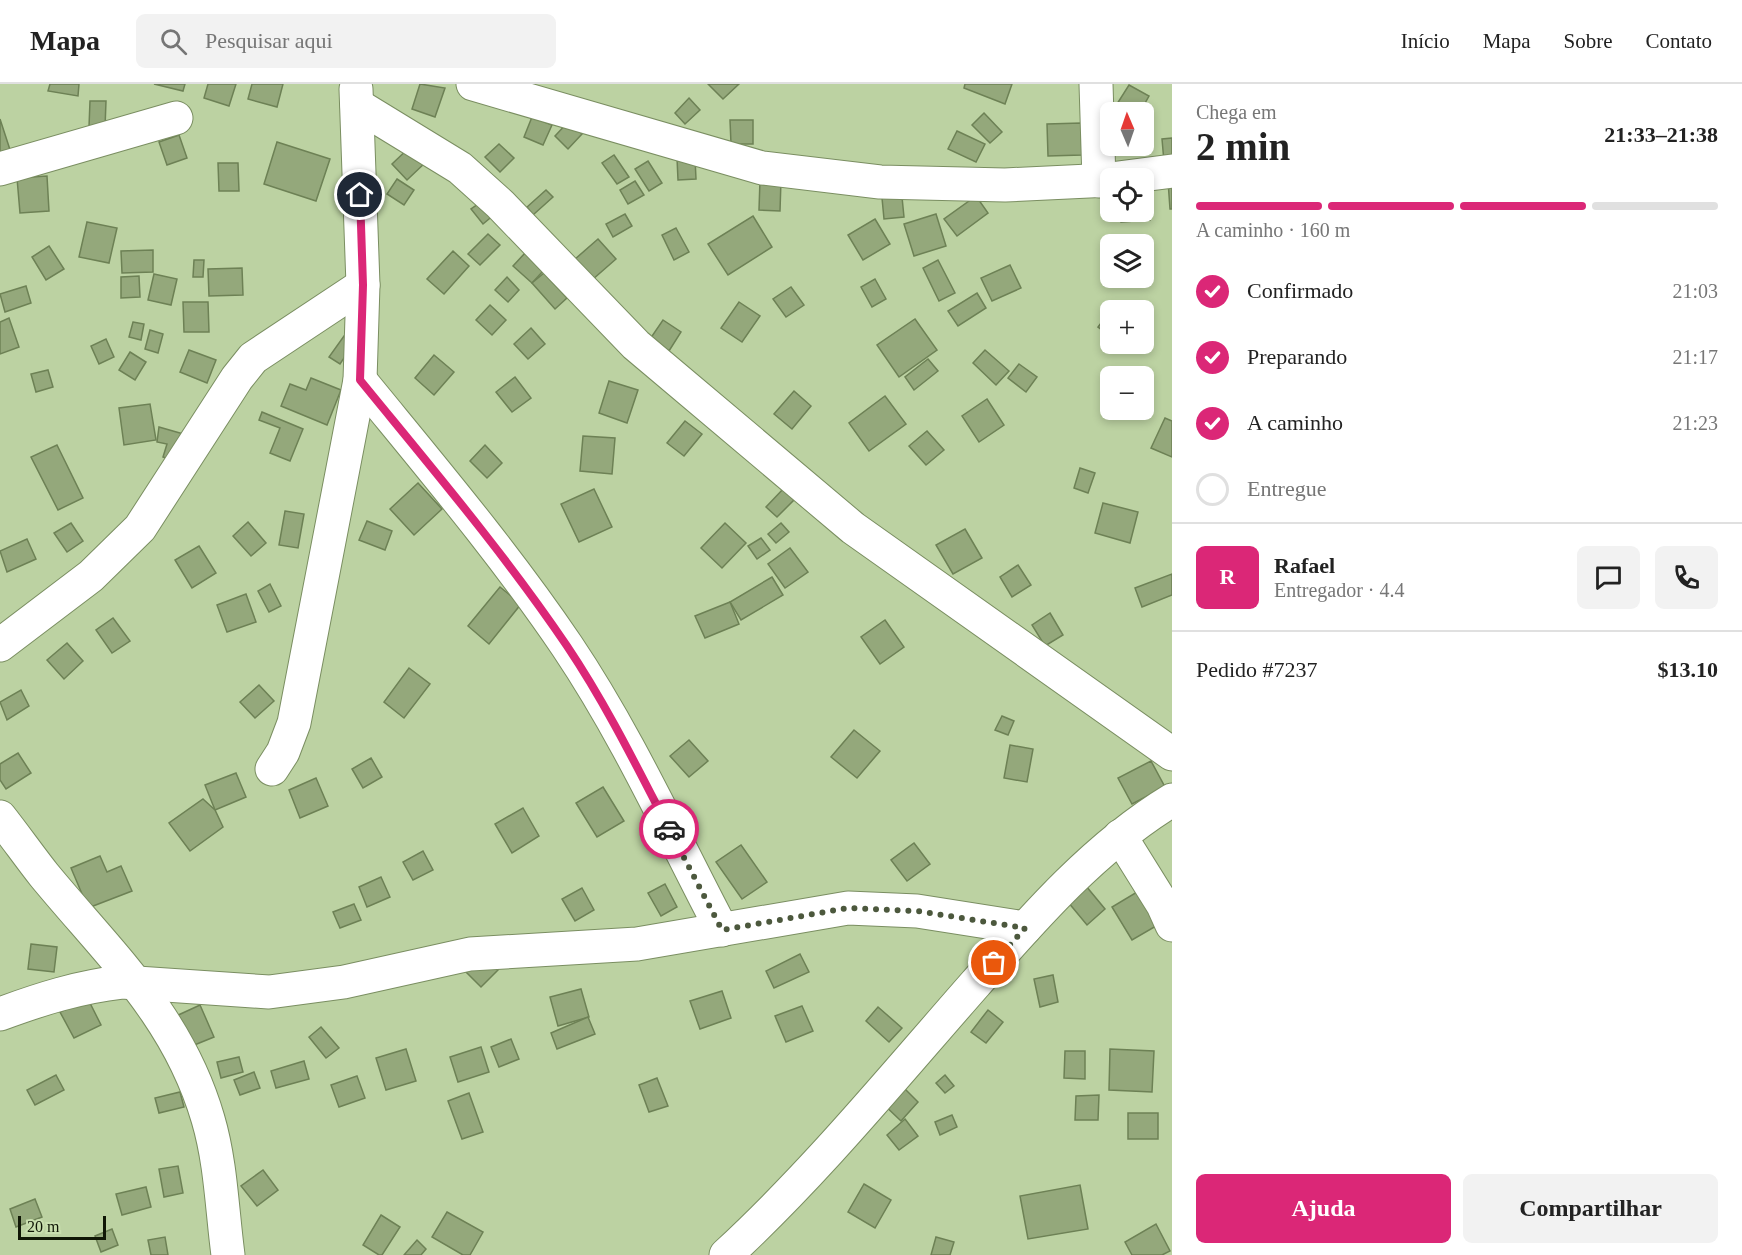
<!DOCTYPE html>
<html lang="pt">
<meta charset="utf-8">
<style>
body{margin:0;font-family:"Times New Roman",serif;background:#f2f2f2;color:#222;height:100vh;display:flex;flex-direction:column;font-size:22px;white-space:nowrap}
*{box-sizing:border-box;margin:0}
p{font-size:20px;color:#767676}
.icon{flex:none;width:33px;height:33px;fill:none;stroke:currentColor;stroke-width:2;stroke-linecap:round;stroke-linejoin:round}
.map{position:relative;flex:1;overflow:hidden}
.side{display:flex;flex-direction:column;background:#fff;width:570px}
.side>*{flex:none}
.needle{width:39px;rotate:358deg}
.buttons{position:absolute;left:1100px;top:18px;display:grid;gap:12px}
.buttons a{display:grid;place-items:center;width:54px;height:54px;border-radius:9px;background:#fff;box-shadow:0 3px 9px #0003;font-size:30px}
.scale{position:absolute;left:18px;bottom:15px;width:88px;box-sizing:border-box;padding-left:6px;border:3px solid #101706;border-top:0;font-size:16px;line-height:21px;white-space:nowrap;color:#101706;-webkit-text-stroke:4px #c9dfaf;paint-order:stroke}
.pin{position:absolute;display:grid;place-items:center;width:51px;height:51px;color:#fff;margin:-26px;border:3px solid #fff;border-radius:50%;box-shadow:0 2px 6px #0007}
.courier{position:absolute;display:grid;place-items:center;width:60px;height:60px;margin:-30px;border:4px solid #db2777;border-radius:50%;background:#fff;color:#222;box-shadow:0 2px 8px #0007}
.summary em{font-style:normal;font-weight:700}
.summary div{display:flex;flex-direction:column-reverse}
.summary{display:flex;align-items:center;justify-content:space-between;height:102px;padding:0 24px}
h1{font-size:39px;font-weight:700;line-height:45px}
.bar{display:grid;grid-template-columns:repeat(4,1fr);gap:9px 6px;align-content:center;height:72px;padding:0 24px}
.bar i{height:8px;border-radius:4px;background:#e0e0e0}
.bar .selected{background:#db2777}
.bar p{grid-column:span 4}
.line{display:flex;align-items:center;gap:15px;padding:0 24px;border-top:2px solid #e0e0e0}
.line div{flex:1}
.round{display:grid;place-items:center;flex:none;width:63px;height:63px;border-radius:9px;background:#f2f2f2}
ol{padding:0 24px;list-style:none}
li{display:flex;align-items:center;gap:18px;height:66px}
li p{margin-inline-start:auto}
li .icon{padding:6px;border-radius:50%;background:#db2777;color:#fff;stroke-width:4}
li:last-child{color:#767676}
li i{width:33px;height:33px;border:3px solid #e0e0e0;border-radius:50%}
.cta{display:flex;gap:12px;margin-top:auto;padding:12px 24px}
.cta a{flex:1;height:69px;border-radius:9px;background:#db2777;color:#fff;font-size:24px;font-weight:700;line-height:69px;text-align:center}
.cta a+a{background:#f2f2f2;color:#222}
header{display:flex;align-items:center;gap:36px;box-sizing:border-box;height:84px;padding:0 30px;background:#fff;border-bottom:2px solid #e0e0e0}
header strong{font-size:28px}
nav{display:flex;gap:33px;margin-inline-start:auto;font-size:21px}
.search{width:420px;height:54px;background:#f2f2f2;display:flex;align-items:center;gap:15px;box-sizing:border-box;padding:0 21px;border-radius:9px;color:#767676;font-size:22px}
main{display:flex;flex:1;min-height:0}
.map>svg:first-child{display:block}
.building{fill:#94a87b;stroke:#6d8155;stroke-width:1.5}
.lines{fill:none;stroke-linecap:round;stroke-linejoin:round}
.street-casing{stroke:#7a8e61;stroke-width:35}
.street{stroke:#fff;stroke-width:33}
.done{stroke:#4c583d;stroke-width:6;stroke-dasharray:0 10.8}
.route{stroke:#db2777;stroke-width:8}
</style>
<header>
<strong>Mapa</strong>
<div class="search"><svg class="icon" aria-label="search" viewBox="0 0 24 24"><circle cx="10" cy="10" r="6"/><path d="M15 15l6 6"/></svg>Pesquisar aqui</div>
<nav><a>Início</a><a>Mapa</a><a>Sobre</a><a>Contato</a></nav>
</header>
<main>
<div class="map">
<svg width="1172" height="1171" viewBox="0 0 1172 1171">
<rect width="100%" height="100%" fill="#bcd2a2"/>
<g class="building">
<path d="M50 0H79L78 12 48 7Z"/>
<path d="M154 0H185L183 7Z"/>
<path d="M208 0H236L229 22 204 14Z"/>
<path d="M252 0H283L277 23 248 15Z"/>
<path d="M420 0 445 4 435 33 412 25Z"/>
<path d="M708 0H739L723 15Z"/>
<path d="M965 0H1012L1005 20 964 4Z"/>
<path d="M1129 1 1149 12 1140 28H1133L1117 20Z"/>
<path d="M689 14 700 26 685 40 675 29Z"/>
<path d="M90 17H106L105 44 89 43Z"/>
<path d="M984 29 1002 48 990 59 972 41Z"/>
<path d="M532 33 552 41 543 61 524 53Z"/>
<path d="M0 35 14 78 0 82Z"/>
<path d="M730 36H753V60H731Z"/>
<path d="M569 37 582 50 568 65 555 52Z"/>
<path d="M1081 39 1082 71 1048 72 1047 40Z"/>
<path d="M957 47 985 60 976 78 948 65Z"/>
<path d="M179 51 187 74 167 81 159 58Z"/>
<path d="M1172 54V77L1164 78 1162 55Z"/>
<path d="M277 58 330 75 316 117 264 100Z"/>
<path d="M499 60 514 74 500 88 485 73Z"/>
<path d="M412 61 427 77 407 96 392 80Z"/>
<path d="M614 71 629 93 617 100 602 79Z"/>
<path d="M677 74H695L696 95 678 96Z"/>
<path d="M648 77 662 99 649 107 635 85Z"/>
<path d="M218 79H238L239 107H219Z"/>
<path d="M47 92 49 127 20 129 17 94Z"/>
<path d="M397 95 414 106 404 121 387 110Z"/>
<path d="M760 96H781L780 127 759 126Z"/>
<path d="M1172 96V125H1170L1168 97Z"/>
<path d="M635 97 644 111 628 120 620 106Z"/>
<path d="M1147 100 1150 136 1121 138 1120 128H1143V101Z"/>
<path d="M546 106 553 113 533 131 527 123Z"/>
<path d="M976 112 988 129 957 152 944 135Z"/>
<path d="M902 113 904 133 884 135 882 114Z"/>
<path d="M484 116 495 130 483 140 471 125Z"/>
<path d="M625 130 632 142 613 153 606 140Z"/>
<path d="M936 130 946 162 914 172 904 140Z"/>
<path d="M753 132 772 163 728 191 708 160Z"/>
<path d="M875 135 890 160 863 176 848 151Z"/>
<path d="M87 138 117 144 109 179 79 173Z"/>
<path d="M676 144 689 168 674 176 662 151Z"/>
<path d="M488 150 500 161 480 181 468 170Z"/>
<path d="M598 155 616 175 592 196 574 176Z"/>
<path d="M49 162 64 185 46 196 32 173Z"/>
<path d="M153 166V188L122 189 121 167Z"/>
<path d="M453 167 469 182 444 210 427 195Z"/>
<path d="M525 169 544 186 532 199 513 182Z"/>
<path d="M194 176H204L203 193H193Z"/>
<path d="M938 176 955 209 939 217 923 184Z"/>
<path d="M1010 181 1021 204 992 217 981 194Z"/>
<path d="M242 184 243 211 209 212 208 185Z"/>
<path d="M544 189 567 214 555 225 532 199Z"/>
<path d="M154 190 177 195 171 221 148 216Z"/>
<path d="M139 192 140 213 121 214V193Z"/>
<path d="M507 193 519 206 508 218 495 206Z"/>
<path d="M875 195 886 215 872 223 861 203Z"/>
<path d="M26 202 31 219 5 228 0 210Z"/>
<path d="M791 203 804 221 786 233 773 215Z"/>
<path d="M977 209 986 224 958 242 948 227Z"/>
<path d="M183 218H208L209 248H184Z"/>
<path d="M739 218 760 232 742 258 721 244Z"/>
<path d="M490 221 506 236 492 251 476 236Z"/>
<path d="M1110 227V252L1098 243Z"/>
<path d="M9 234 19 263 0 270V238Z"/>
<path d="M915 235 937 266 899 293 877 261Z"/>
<path d="M663 236 681 248 669 267 650 255Z"/>
<path d="M133 238 144 240 141 256 129 253Z"/>
<path d="M531 244 545 260 528 275 514 260Z"/>
<path d="M150 246 163 250 158 269 145 265Z"/>
<path d="M344 252 354 259 340 280 329 273Z"/>
<path d="M106 255 114 273 99 280 91 262Z"/>
<path d="M189 266 216 276 207 299 180 288Z"/>
<path d="M985 266 1009 287 996 301 973 279Z"/>
<path d="M130 268 146 278 135 296 119 286Z"/>
<path d="M434 271 454 288 434 311 415 294Z"/>
<path d="M928 275 938 287 914 306 905 293Z"/>
<path d="M1019 280 1037 293 1026 308 1008 294Z"/>
<path d="M48 286 53 303 36 308 31 290Z"/>
<path d="M515 293 531 314 512 328 496 308Z"/>
<path d="M311 294 341 306 327 341 281 322 290 300 306 306Z"/>
<path d="M609 297 638 306 627 339 599 329Z"/>
<path d="M794 307 811 322 792 345 774 330Z"/>
<path d="M885 312 906 340 869 367 849 339Z"/>
<path d="M987 315 1004 341 979 358 962 332Z"/>
<path d="M150 320 156 356 124 361 119 324Z"/>
<path d="M262 328 303 345 290 377 270 369 280 344 259 336Z"/>
<path d="M1165 334 1172 337V373L1151 364Z"/>
<path d="M685 337 702 350 684 372 667 359Z"/>
<path d="M159 343 187 351 179 378 163 373 167 360 157 358Z"/>
<path d="M927 347 944 366 926 381 909 362Z"/>
<path d="M583 352 615 354 612 390 580 387Z"/>
<path d="M57 361 83 414 58 426 31 373Z"/>
<path d="M485 361 502 379 487 394 470 377Z"/>
<path d="M1080 384 1095 389 1088 409 1074 404Z"/>
<path d="M418 399 442 425 414 451 390 425Z"/>
<path d="M784 404 795 415 777 433 766 423Z"/>
<path d="M594 405 612 443 579 458 561 420Z"/>
<path d="M1103 419 1138 428 1130 459 1095 449Z"/>
<path d="M285 427 304 430 298 464 279 461Z"/>
<path d="M367 437 392 447 385 466 359 456Z"/>
<path d="M248 438 266 459 251 472 233 452Z"/>
<path d="M71 439 83 457 67 468 54 449Z"/>
<path d="M725 439 746 459 722 484 701 464Z"/>
<path d="M781 439 789 448 776 459 768 450Z"/>
<path d="M965 445 982 474 953 490 936 461Z"/>
<path d="M761 454 770 466 757 475 748 462Z"/>
<path d="M27 455 36 475 7 488 0 467Z"/>
<path d="M199 462 216 489 192 504 175 476Z"/>
<path d="M790 464 808 488 785 504 768 480Z"/>
<path d="M1018 481 1031 501 1012 513 1000 493Z"/>
<path d="M1172 490V511L1142 523 1135 504Z"/>
<path d="M772 493 783 511 741 536 730 518Z"/>
<path d="M270 500 281 522 269 528 258 507Z"/>
<path d="M500 503 521 520 489 560 468 542Z"/>
<path d="M246 510 256 538 227 548 217 521Z"/>
<path d="M730 518 739 540 705 554 695 532Z"/>
<path d="M1050 529 1063 551 1045 562 1032 541Z"/>
<path d="M113 534 130 557 112 569 96 546Z"/>
<path d="M885 536 904 563 880 580 861 553Z"/>
<path d="M67 559 83 577 64 595 47 576Z"/>
<path d="M409 584 430 600 404 634 384 618Z"/>
<path d="M259 601 274 617 255 634 240 618Z"/>
<path d="M21 606 29 622 7 636 0 618Z"/>
<path d="M1002 632 1014 637 1008 651 995 646Z"/>
<path d="M854 646 880 667 857 694 831 673Z"/>
<path d="M689 656 708 677 689 693 670 672Z"/>
<path d="M1010 661 1033 665 1027 698 1004 694Z"/>
<path d="M18 669 31 689 6 705 0 696V680Z"/>
<path d="M371 674 382 693 363 704 352 685Z"/>
<path d="M1151 677 1165 703 1132 720 1118 694Z"/>
<path d="M236 689 246 713 215 726 205 701Z"/>
<path d="M316 694 328 722 300 734 289 706Z"/>
<path d="M603 703 624 737 597 753 576 719Z"/>
<path d="M203 715 215 726 223 743 190 767 169 739Z"/>
<path d="M523 724 539 752 512 769 495 740Z"/>
<path d="M914 759 930 780 907 797 891 776Z"/>
<path d="M741 761 767 798 742 815 716 778Z"/>
<path d="M423 767 433 786 413 796 403 778Z"/>
<path d="M100 772 107 788 121 782 132 807 88 824 71 784Z"/>
<path d="M381 793 390 813 367 823 359 803Z"/>
<path d="M665 800 677 823 661 832 648 809Z"/>
<path d="M1086 802 1105 825 1087 841 1068 818Z"/>
<path d="M582 804 594 826 575 837 562 815Z"/>
<path d="M1142 805 1163 838 1132 856 1112 823Z"/>
<path d="M354 820 361 836 340 844 333 828Z"/>
<path d="M31 860 57 863 54 888 28 885Z"/>
<path d="M483 870 498 886 481 903 465 887Z"/>
<path d="M800 870 809 888 774 904 766 887Z"/>
<path d="M1053 891 1058 918 1040 923 1034 895Z"/>
<path d="M581 905 589 933 558 942 550 913Z"/>
<path d="M722 907 731 934 700 945 690 917Z"/>
<path d="M88 915 101 941 74 954 60 928Z"/>
<path d="M200 921 214 953 187 964 174 933Z"/>
<path d="M802 922 813 947 786 958 775 932Z"/>
<path d="M878 923 902 944 889 958 866 937Z"/>
<path d="M988 926 1003 938 986 959 971 948Z"/>
<path d="M588 933 595 950 557 965 551 949Z"/>
<path d="M321 943 339 964 326 974 309 953Z"/>
<path d="M511 955 519 975 499 983 491 963Z"/>
<path d="M481 963 489 988 458 998 450 973Z"/>
<path d="M406 965 416 997 386 1006 376 974Z"/>
<path d="M1110 965 1154 967 1152 1008 1109 1006Z"/>
<path d="M1065 967H1085V995L1064 994Z"/>
<path d="M239 973 243 988 221 994 217 978Z"/>
<path d="M304 977 309 995 276 1004 271 987Z"/>
<path d="M254 988 260 1004 240 1011 234 996Z"/>
<path d="M56 991 64 1006 35 1021 27 1006Z"/>
<path d="M945 991 954 1002 945 1009 936 999Z"/>
<path d="M357 992 365 1014 339 1023 331 1001Z"/>
<path d="M657 994 668 1022 649 1028 639 1001Z"/>
<path d="M897 997 918 1018 901 1037 879 1016Z"/>
<path d="M180 1008 184 1023 159 1029 155 1014Z"/>
<path d="M469 1009 483 1048 462 1055 448 1017Z"/>
<path d="M1099 1011 1098 1036H1075L1076 1012Z"/>
<rect x="1128" y="1029" width="30" height="26"/>
<path d="M952 1031 957 1043 940 1051 935 1038Z"/>
<path d="M905 1035 918 1052 899 1066 887 1051Z"/>
<path d="M178 1082 183 1109 164 1113 159 1085Z"/>
<path d="M263 1086 278 1106 257 1122 241 1102Z"/>
<path d="M864 1100 891 1116 875 1144 848 1128Z"/>
<path d="M1080 1101 1088 1145 1028 1155 1020 1112Z"/>
<path d="M146 1103 151 1123 122 1131 116 1110Z"/>
<path d="M35 1115 42 1133 16 1143 10 1125Z"/>
<path d="M447 1128 483 1148 470 1171H463L432 1153Z"/>
<path d="M381 1131 400 1143 382 1171H379L363 1161Z"/>
<path d="M1156 1140 1170 1167 1162 1171H1132L1125 1158Z"/>
<path d="M112 1145 118 1161 101 1168 95 1152Z"/>
<path d="M165 1153 168 1171H151L148 1156Z"/>
<path d="M936 1153 954 1158 950 1171H931Z"/>
<path d="M417 1156 426 1165 421 1171H404Z"/>
</g>
<g class="lines">
<g class="street-casing">
<g id="street">
<path d="M473 0 762 84 880 98 1005 101 1110 96"/>
<path d="M1096 0 1099 97"/>
<path d="M357 21 460 84 500 120 636 261 853 444 1172 670"/>
<path d="M0 85 176 34"/>
<path d="M1118 94 1172 87"/>
<path d="M360 296C431 383 504 469 567 562 627 651 672 751 722 846"/>
<path d="M0 561 91 492 140 444 237 294 253 274 363 201"/>
<path d="M272 685 283 668 294 639 360 296 363 201 356 5"/>
<path d="M0 733C15 752 29 772 44 791 110 871 178 932 208 1035 221 1079 222 1126 228 1171"/>
<path d="M1120 752 1163 821 1172 841"/>
<path d="M0 930C41 915 78 903 122 898L269 908 344 898 470 870 637 860 848 824 917 827 1025 844"/>
<path d="M726 1171C816 1088 895 991 976 899 1034 833 1096 762 1172 716"/>
</g>
</g>
<use href="#street" class="street"/>
</g>
<g class="lines">
<path class="done" d="M669 745 722 846 848 824 917 827 1025 844 994 879"/>
<path class="route" d="M360 111 363 201 360 296C431 383 504 469 567 562 606 620 637 683 669 745"/>
</g>
</svg>
<div class="buttons">
<a><svg class="needle" viewBox="-14 -14 28 28"><path d="M0-13l5 13h-10z" fill="#e53935"/><path d="M0 13l5-13h-10z" fill="#767676"/></svg></a>
<a><svg class="icon" aria-label="locate" viewBox="0 0 24 24"><circle cx="12" cy="12" r="6"/><path d="M12 2v4M12 18v4M2 12h4M18 12h4"/></svg></a>
<a><svg class="icon" aria-label="layers" viewBox="0 0 24 24"><path d="M12 4l9 5-9 5-9-5zM3 14l9 5 9-5"/></svg></a>
<a>+</a>
<a>−</a>
</div>
<div class="scale">20 m</div>
<div class="pin" style="left:994px;top:879px;background:#ea580c"><svg class="icon" aria-label="bag" viewBox="0 0 24 24"><path d="M5 8h14l-1 12H6zM9 8a3 3 0 0 1 6 0"/></svg></div>
<div class="pin" style="left:360px;top:111px;background:#1f2937"><svg class="icon" aria-label="home" viewBox="0 0 24 24"><path d="M3 11l9-7 9 7M6 9v11h12V9"/></svg></div>
<div class="courier" style="left:669px;top:745px"><svg class="icon" aria-label="car" viewBox="0 0 24 24"><path d="M5 17H2v-5l4-1 3-4h7l3 4 3 1v5h-3M9 17h6M6 11h13"/><circle cx="7" cy="17" r="2"/><circle cx="17" cy="17" r="2"/></svg></div>
</div>
<section class="side">
<div class="summary"><div><h1>2 min</h1><p>Chega em</p></div><em>21:33–21:38</em></div>
<div class="bar"><i class="selected"></i><i class="selected"></i><i class="selected"></i><i></i><p>A caminho · 160 m</p></div>
<ol>
<li><svg class="icon" aria-label="check" viewBox="0 0 24 24"><path d="M5 12l5 5 9-10"/></svg>Confirmado<p>21:03</p></li>
<li><svg class="icon" aria-label="check" viewBox="0 0 24 24"><path d="M5 12l5 5 9-10"/></svg>Preparando<p>21:17</p></li>
<li><svg class="icon" aria-label="check" viewBox="0 0 24 24"><path d="M5 12l5 5 9-10"/></svg>A caminho<p>21:23</p></li>
<li><i></i>Entregue</li>
</ol>
<div class="line" style="height:108px"><b class="round" style="background:#db2777;color:#fff">R</b><div><b>Rafael</b><p>Entregador · 4.4</p></div><a class="round"><svg class="icon" aria-label="chat" viewBox="0 0 24 24"><path d="M4 5h16v11H9l-5 4z"/></svg></a><a class="round"><svg class="icon" aria-label="phone" viewBox="0 0 24 24"><path d="M5 4h4l2 5-3 2q2 4 5 5l2-3 5 2v4C11 20 4 13 5 4z"/></svg></a></div>
<div class="line" style="height:78px"><div>Pedido #7237</div><b>$13.10</b></div>
<div class="cta"><a>Ajuda</a><a>Compartilhar</a></div>
</section>
</main>
